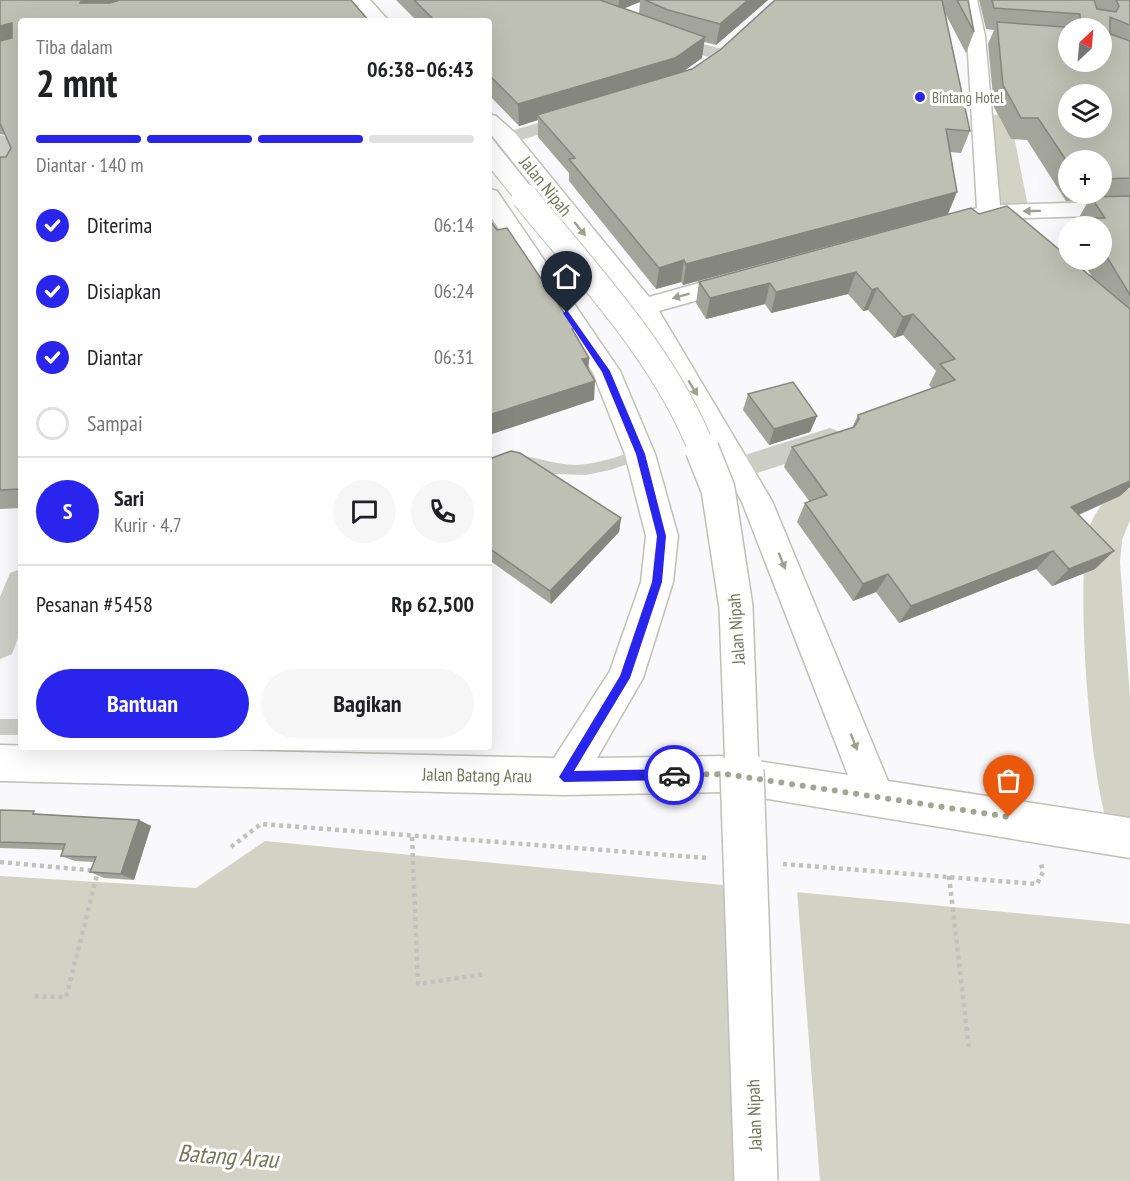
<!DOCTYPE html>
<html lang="id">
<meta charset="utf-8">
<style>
body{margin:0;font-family:"PT Sans Narrow",sans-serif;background:#f6f6f6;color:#202124;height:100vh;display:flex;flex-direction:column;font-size:22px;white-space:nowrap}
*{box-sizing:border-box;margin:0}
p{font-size:20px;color:#757577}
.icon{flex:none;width:33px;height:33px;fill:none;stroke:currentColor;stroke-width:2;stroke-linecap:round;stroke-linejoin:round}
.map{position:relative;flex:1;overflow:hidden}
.sheet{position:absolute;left:18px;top:18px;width:474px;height:732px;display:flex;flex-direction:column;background:#fff;border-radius:6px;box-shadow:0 6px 24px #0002}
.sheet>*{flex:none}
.needle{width:39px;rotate:26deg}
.buttons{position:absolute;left:1058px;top:18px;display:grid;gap:12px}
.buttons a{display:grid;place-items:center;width:54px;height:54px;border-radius:50%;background:#fff;box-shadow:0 6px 24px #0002;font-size:30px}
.pin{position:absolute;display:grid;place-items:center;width:51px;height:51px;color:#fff;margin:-62px -26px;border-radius:50% 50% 50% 0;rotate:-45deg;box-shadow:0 0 6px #0007}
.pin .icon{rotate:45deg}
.courier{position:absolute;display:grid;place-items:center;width:60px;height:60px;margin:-30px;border:4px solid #2925ed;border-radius:50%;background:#fff;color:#222;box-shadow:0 2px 8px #0007}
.summary em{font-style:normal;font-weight:700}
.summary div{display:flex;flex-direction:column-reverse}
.summary{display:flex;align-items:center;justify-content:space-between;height:102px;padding:0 18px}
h1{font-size:39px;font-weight:700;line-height:45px}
.bar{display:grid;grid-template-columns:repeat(4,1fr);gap:9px 6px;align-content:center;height:72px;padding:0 18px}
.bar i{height:8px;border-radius:4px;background:#e0e0e0}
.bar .active{background:#2925ed}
.bar p{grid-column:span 4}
.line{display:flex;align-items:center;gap:15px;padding:0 18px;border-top:2px solid #e0e0e0}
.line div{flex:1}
.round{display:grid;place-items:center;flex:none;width:63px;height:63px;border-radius:32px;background:#f6f6f6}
ol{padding:0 18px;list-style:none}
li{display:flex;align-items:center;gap:18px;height:66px}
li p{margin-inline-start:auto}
li .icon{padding:6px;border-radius:50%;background:#2925ed;color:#fff;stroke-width:4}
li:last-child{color:#757577}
li i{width:33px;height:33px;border:3px solid #e0e0e0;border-radius:50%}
.action{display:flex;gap:12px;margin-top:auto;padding:12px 18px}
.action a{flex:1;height:69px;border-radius:36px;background:#2925ed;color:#fff;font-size:24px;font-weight:700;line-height:69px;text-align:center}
.action a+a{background:#f6f6f6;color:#202124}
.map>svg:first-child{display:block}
.water{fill:#d3d3c5}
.pier{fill:#f9f8fa}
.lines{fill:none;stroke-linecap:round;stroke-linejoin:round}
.canal{fill:#d3d3c5;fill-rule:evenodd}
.secondary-casing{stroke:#bec1b5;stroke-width:3}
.path{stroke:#c0c2bb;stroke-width:4.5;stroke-dasharray:4 4;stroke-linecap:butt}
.lane{fill:#cccec5;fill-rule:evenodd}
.street{fill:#cccec5;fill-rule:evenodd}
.secondary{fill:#fff;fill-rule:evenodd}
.secondary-bridge-far3-casing{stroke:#bec1b5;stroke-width:22;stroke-linecap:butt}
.secondary-bridge-far2-casing{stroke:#bec1b5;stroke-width:28;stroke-linecap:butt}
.secondary-bridge-far1-casing{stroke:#bec1b5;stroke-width:36;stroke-linecap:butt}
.secondary-bridge-casing{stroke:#bec1b5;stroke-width:46;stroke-linecap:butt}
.secondary-bridge-far3{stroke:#fff;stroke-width:20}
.secondary-bridge-far2{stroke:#fff;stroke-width:26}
.secondary-bridge-far1{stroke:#fff;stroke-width:33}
.secondary-bridge{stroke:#fff;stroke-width:43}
.wall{fill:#a3a59a;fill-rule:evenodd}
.shaded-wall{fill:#85867d}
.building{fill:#bec0b3;stroke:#85867d;stroke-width:1.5;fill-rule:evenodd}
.oneway{fill:#9ca08c}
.route{fill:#2925ed}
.done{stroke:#a1a592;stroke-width:6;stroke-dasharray:0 10.8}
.poi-dot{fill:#2925ed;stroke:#fff;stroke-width:2}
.labels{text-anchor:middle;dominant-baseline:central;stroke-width:6;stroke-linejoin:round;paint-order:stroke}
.far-poi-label{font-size:15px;fill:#71785a;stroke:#fff;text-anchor:start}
.street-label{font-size:18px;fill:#71785a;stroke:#fff}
.near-water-label{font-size:24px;font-style:italic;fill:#747659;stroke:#fff}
</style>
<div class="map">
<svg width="1130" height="1181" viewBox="0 0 1130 1181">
<rect width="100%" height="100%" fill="#f9f8fa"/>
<path class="water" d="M265 841 1130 924V1181H0V876L196 888Z"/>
<path class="pier" d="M728 883 797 890 820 1181H736Z"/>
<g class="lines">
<g class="canal">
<path d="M999 114 1007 116 1011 121 1028 206 1024 212 1015 214 1006 212 1002 206 987 121 991 116Z"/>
<path d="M1130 489V520L1122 540 1120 562 1130 698V832L1125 834 1109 828C1090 781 1073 568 1091 523 1100 503 1109 495 1130 489Z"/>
</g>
<g class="secondary-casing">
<g id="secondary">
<path d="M351 0H370L389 21H370Z"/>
<path d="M959 0H977L985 36 1000 205 1130 201V215L991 219 969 225 961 223 957 218 961 213 977 208 967 36Z"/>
<path d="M489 114 496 116 515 133 649 297 739 272 748 274 752 280 748 286 659 311 772 501 888 781 1130 818V858L725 792 564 795 0 781V745L554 758 610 671 641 582 646 536 625 454 593 373 489 214V189L497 191 620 371 655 454 678 536 673 582 643 678 597 758 725 756 848 775 742 502 728 476 633 312 489 132Z"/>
</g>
</g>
<g class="path">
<path d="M412 837 418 984 485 974"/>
<path d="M231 847 261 824 707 858"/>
<path d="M0 862 98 871 66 997 32 996"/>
<path d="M783 864 1037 884 1043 872 1041 863"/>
<path d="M949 876 969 1049"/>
</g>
<g class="lane">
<path d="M640 449 645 450 647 454 645 458 610 470 586 475 553 474 512 464 489 473V462C520 446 544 465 576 465 599 464 619 456 640 449Z"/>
<rect x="0" y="719" width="21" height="16"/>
</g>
<g class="street">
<path d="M663 33 726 50 728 54 719 60 657 42 654 38 657 34Z"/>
<path d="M578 111 585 113 588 117 585 121 507 144 500 142 497 138 500 134Z"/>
<path d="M0 135 7 137 21 170 18 175 10 176 0 171Z"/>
<path d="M830 428 840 432 844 439 840 446 739 479 729 476 725 468 729 460Z"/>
<path d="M21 569V630L12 654 0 659V597L10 573Z"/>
</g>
<use href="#secondary" class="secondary"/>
<g class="secondary-bridge-far3-casing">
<path id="secondary-bridge-far3" d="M489 151 527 198"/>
</g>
<g class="secondary-bridge-far2-casing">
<path id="secondary-bridge-far2" d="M525 197C589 276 664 354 702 450"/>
</g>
<g class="secondary-bridge-far1-casing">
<path id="secondary-bridge-far1" d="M702 449 718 489 736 607 742 771"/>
</g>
<g class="secondary-bridge-casing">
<path id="secondary-bridge" d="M742 770 756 1181"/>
</g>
<use href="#secondary-bridge-far3" class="secondary-bridge-far3"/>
<use href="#secondary-bridge-far2" class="secondary-bridge-far2"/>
<use href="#secondary-bridge-far1" class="secondary-bridge-far1"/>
<use href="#secondary-bridge" class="secondary-bridge"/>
</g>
<g class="wall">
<path d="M0 0 21 21V508L0 509V157H6L11 148 5 135 0 134Z"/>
<path d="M396 0H768L716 45 704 42 702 58 682 72 692 69 720 50 775 0H968L974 32 966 53 945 13 970 131 961 153 950 152 948 214 683 285 681 282 656 289 569 181V173L538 137V120L519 126 489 95V21H417ZM640 2 639 14 624 8 631 5Z"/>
<path d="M979 0H1130V487L1120 496 1079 515 1095 569 1052 586 1036 569 899 623 876 592 853 601 797 522 805 503 810 502 784 467 792 447 852 428 858 415 932 388 929 385 936 371 903 335 894 338 868 310 863 311 848 294 771 313 765 304 706 319 696 303 699 282 979 214 1092 277 1082 260H1101V226H1079L1081 224 1078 219 1089 200 1066 201 1027 140 1011 139 994 107 988 44 994 30 986 29ZM1068 160H1101V194H1068Z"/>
<path d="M748 394 817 416 810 432 769 445 743 410Z"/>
<path d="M489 459 621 518 619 532 551 604 489 560Z"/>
<path d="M0 810 42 814 139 820 151 826 134 880 104 878 90 872 94 862 75 861 61 856 63 850 0 848Z"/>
</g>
<g class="shaded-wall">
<path d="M82 0H140L93 15 80 3Z"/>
<path d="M619 0H640V2L618 11Z"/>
<path d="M748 0H768L716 45 720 24Z"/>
<path d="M12 23 21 41 0 49V26Z"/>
<path d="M705 37 702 58 673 79 537 115 538 120 519 126 518 104Z"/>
<path d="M957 192 948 214 683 285 686 264Z"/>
<path d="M684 260 681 282 656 289 659 268Z"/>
<path d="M856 272 848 294 771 313 776 292Z"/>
<path d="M770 283 765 304 706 319 710 298Z"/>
<path d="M877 288 868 310 863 311 872 290Z"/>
<path d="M913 314 903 335 894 338 903 317Z"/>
<path d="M589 358 588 377 582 359Z"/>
<path d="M595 381 594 400 489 435V415Z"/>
<path d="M817 416 810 432 769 445 774 429Z"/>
<path d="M1130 474V487L1120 496 1054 525 1071 507Z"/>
<path d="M621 518 619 532 551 604 550 591Z"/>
<path d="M1053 551 1036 569 899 623 911 606Z"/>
<path d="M1114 551 1095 569 1052 586 1069 569Z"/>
<path d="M888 574 876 592 853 601 863 584Z"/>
<path d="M139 820 151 826 134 880 121 874Z"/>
</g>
<g class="building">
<path d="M0 0H82L80 3H110L120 0H351L369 21H21V489L0 490V157H6L11 148 0 123V41L12 38V23L0 26Z"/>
<path d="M414 0H600L705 37 675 58 518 104 489 75V21H435Z"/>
<path d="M645 0H748L720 24 668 10Z"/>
<path d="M775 0H942L970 131 946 129 957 192 686 264 684 260 659 268 569 159 575 158 537 115 692 69 720 50Z"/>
<path d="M957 0H968L974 32Z"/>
<path d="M992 0H1094L1097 9 1116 12 1119 6 1116 0H1130V25L1110 17V34L1130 41V178L1101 179V160H1068V163L1038 118H1021L1003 85 997 22 1078 28 1081 26 1080 14 994 8ZM1068 28H1101V62H1068ZM1068 94H1101V128H1068Z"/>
<path d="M1130 196V295L1101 247V226H1089L1084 218H1105L1091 197Z"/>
<path d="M1007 206 1068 257V260H1071L1130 309V481L1071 507 1114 551 1069 569 1053 551 911 606 888 574 863 584 805 503 827 495 792 447 854 427 859 419 858 415 955 380 940 364 955 359 913 314 903 317 877 288 872 290 856 272 776 292 770 283 710 298 699 282 971 208 979 214Z"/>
<path d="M489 219 497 230 507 228 575 329H572L589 358 582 359 595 381 489 415Z"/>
<path d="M793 382 817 416 774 429 748 394Z"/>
<path d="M511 451 520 453 621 518 550 591 489 548V459Z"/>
<path d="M0 810 34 811 33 814 139 820 121 874 90 872 96 857 61 856 65 844 0 842Z"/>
</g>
<defs><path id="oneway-solid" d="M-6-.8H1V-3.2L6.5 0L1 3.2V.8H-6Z" transform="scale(1.5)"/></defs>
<g class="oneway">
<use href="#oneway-solid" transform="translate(1032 211) rotate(179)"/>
<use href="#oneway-solid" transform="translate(580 229) rotate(51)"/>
<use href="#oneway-solid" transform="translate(681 296) rotate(165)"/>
<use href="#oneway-solid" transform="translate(693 388) rotate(59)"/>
<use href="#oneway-solid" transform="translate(782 561) rotate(68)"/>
<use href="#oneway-solid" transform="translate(854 742) rotate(68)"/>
</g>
<path class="route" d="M567 310 610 371 645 454 666 536 662 582 630 678 574 771 674 769 680 775 674 780 564 782 559 777 620 676 652 582 657 536 636 454 602 372 563 313Z"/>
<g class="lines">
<path class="done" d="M674 775 725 774 1009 817"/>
</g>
<circle class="poi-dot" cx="920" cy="97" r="6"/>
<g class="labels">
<g class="far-poi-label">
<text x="932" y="97">Bintang Hotel</text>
</g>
<g class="street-label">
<text transform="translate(546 186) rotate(51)">Jalan Nipah</text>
<text transform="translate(736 629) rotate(-94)">Jalan Nipah</text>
<text transform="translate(477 775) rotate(1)">Jalan Batang Arau</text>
<text transform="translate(754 1115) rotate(-92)">Jalan Nipah</text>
</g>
<g class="near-water-label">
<text transform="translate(228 1156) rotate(4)">Batang Arau</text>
</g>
</g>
</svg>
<div class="buttons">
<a><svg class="needle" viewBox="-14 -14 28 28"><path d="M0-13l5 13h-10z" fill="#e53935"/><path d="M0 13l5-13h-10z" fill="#757577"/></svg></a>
<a><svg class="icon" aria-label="layers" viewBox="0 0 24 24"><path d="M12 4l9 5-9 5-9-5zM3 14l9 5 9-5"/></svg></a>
<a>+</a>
<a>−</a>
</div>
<div class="pin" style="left:1009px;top:817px;background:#ea580c"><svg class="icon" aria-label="bag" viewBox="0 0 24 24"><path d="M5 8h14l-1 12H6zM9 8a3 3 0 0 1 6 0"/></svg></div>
<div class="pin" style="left:567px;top:313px;background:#1f2937"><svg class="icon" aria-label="home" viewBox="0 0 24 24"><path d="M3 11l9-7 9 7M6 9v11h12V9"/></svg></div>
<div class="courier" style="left:674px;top:775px"><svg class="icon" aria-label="car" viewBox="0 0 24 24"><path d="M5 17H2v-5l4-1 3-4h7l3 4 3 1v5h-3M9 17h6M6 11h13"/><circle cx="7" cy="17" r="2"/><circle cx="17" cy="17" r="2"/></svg></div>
<section class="sheet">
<div class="summary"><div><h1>2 mnt</h1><p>Tiba dalam</p></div><em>06:38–06:43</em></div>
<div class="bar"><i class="active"></i><i class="active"></i><i class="active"></i><i></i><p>Diantar · 140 m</p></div>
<ol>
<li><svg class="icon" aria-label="check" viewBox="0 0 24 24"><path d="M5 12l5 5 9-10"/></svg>Diterima<p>06:14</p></li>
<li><svg class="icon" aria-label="check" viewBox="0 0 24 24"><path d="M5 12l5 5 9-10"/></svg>Disiapkan<p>06:24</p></li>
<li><svg class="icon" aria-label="check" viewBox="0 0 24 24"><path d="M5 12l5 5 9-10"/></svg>Diantar<p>06:31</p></li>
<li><i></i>Sampai</li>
</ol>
<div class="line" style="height:108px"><b class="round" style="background:#2925ed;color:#fff">S</b><div><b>Sari</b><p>Kurir · 4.7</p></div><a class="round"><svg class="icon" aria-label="chat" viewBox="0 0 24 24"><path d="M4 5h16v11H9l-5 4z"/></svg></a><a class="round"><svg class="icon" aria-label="phone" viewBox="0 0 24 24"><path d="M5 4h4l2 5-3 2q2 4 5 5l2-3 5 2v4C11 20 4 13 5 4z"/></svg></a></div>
<div class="line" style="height:78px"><div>Pesanan #5458</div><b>Rp 62,500</b></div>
<div class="action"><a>Bantuan</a><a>Bagikan</a></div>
</section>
</div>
